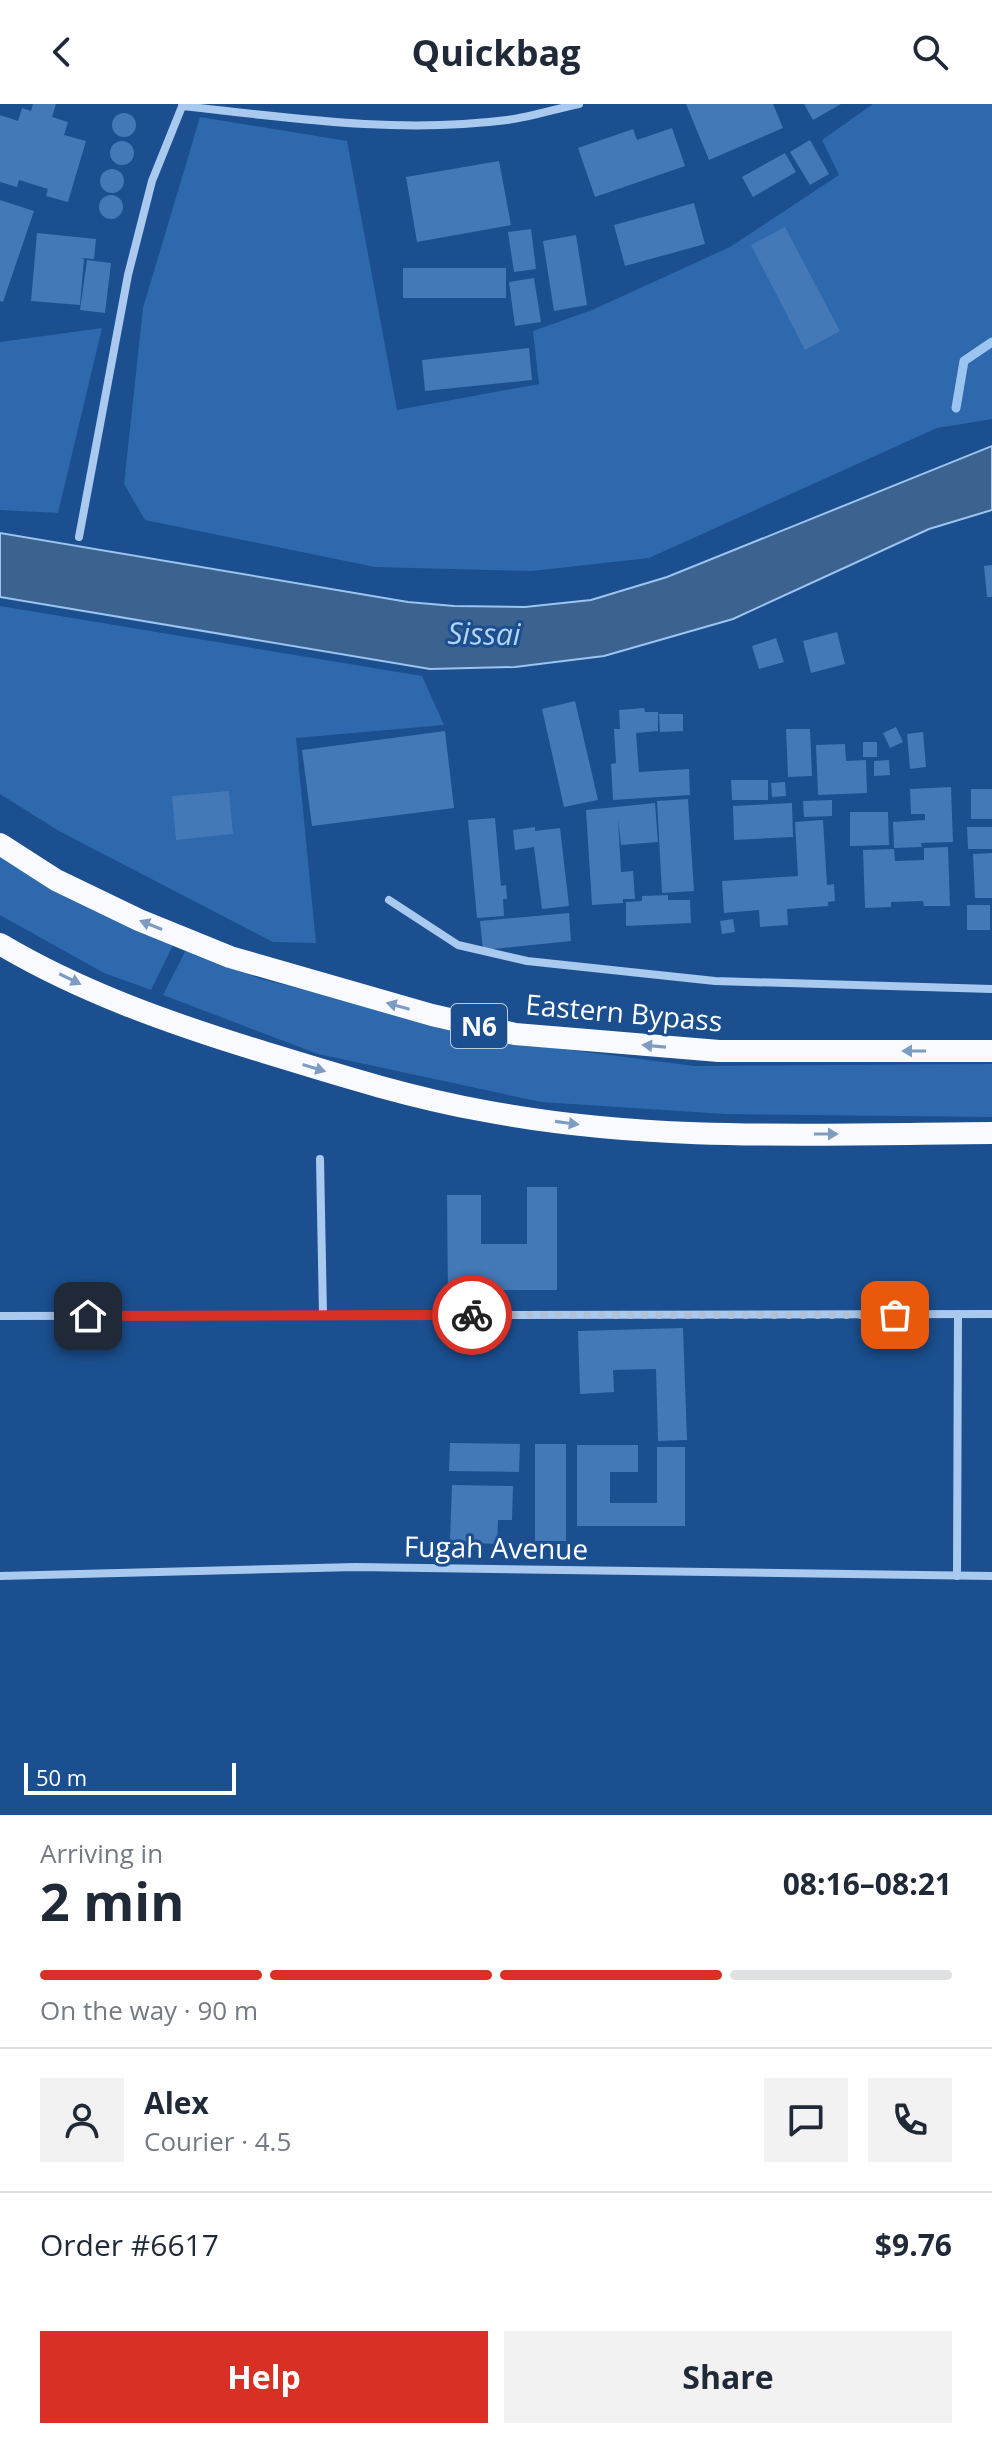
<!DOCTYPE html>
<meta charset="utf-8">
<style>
body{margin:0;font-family:"Open Sans",sans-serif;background:#f2f2f3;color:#1f2937;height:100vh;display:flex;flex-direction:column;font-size:30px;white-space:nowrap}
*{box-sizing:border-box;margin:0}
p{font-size:26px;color:#747a83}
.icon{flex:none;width:44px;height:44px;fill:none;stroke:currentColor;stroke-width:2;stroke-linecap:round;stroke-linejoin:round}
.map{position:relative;height:1711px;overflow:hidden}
.side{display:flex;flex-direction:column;background:#fff;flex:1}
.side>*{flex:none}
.scale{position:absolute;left:24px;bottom:20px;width:212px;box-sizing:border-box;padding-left:8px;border:4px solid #fff;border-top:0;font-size:22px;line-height:28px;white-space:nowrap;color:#fff;-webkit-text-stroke:6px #1b4f8f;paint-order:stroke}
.pin{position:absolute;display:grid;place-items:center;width:68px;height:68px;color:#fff;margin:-34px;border-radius:16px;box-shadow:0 4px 12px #0006}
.courier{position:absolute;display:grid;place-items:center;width:80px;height:80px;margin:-40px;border:6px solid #d93025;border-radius:50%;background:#fff;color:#222;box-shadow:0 2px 10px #0007}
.headline em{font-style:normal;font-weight:700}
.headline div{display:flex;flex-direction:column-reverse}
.headline{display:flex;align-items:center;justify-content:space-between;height:136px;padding:0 40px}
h1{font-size:52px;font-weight:700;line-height:60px}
.bar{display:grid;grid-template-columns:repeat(4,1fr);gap:12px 8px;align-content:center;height:96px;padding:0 40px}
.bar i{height:10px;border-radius:6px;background:#e0e1e3}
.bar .on{background:#d93025}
.bar p{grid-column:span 4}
.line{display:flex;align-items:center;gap:20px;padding:0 40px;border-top:2px solid #e0e1e3}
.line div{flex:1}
.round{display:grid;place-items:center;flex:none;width:84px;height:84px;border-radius:0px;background:#f2f2f3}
.button{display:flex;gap:16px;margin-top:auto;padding:16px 40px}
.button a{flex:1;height:92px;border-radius:0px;background:#d93025;color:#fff;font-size:32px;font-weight:700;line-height:92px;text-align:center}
.button a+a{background:#f2f2f3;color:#1f2937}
header{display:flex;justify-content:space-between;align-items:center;height:104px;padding:0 40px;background:#fff;font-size:36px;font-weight:700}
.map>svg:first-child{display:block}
.green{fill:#2e69ad}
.water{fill:#3c6290;stroke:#9cc4f0;stroke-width:2}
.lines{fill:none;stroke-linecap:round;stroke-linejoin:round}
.stream{stroke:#9cc4f0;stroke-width:9}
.building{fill:#4478b7}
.minor{stroke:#a9c9ee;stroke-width:8}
.trunk{stroke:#f8faff;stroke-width:22}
.oneway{fill:#7e9cc1}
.done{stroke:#afc1d8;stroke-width:8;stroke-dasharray:0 14.4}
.route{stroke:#d93025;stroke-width:10}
.labels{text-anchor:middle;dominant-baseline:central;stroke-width:6;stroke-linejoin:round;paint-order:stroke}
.shield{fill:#1b4f8f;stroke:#bbcadd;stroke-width:2}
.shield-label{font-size:26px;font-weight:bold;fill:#fff}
.street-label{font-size:28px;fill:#fff;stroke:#1b4f8f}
.water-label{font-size:30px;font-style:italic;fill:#b5d3f5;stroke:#1b4f8f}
</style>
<header><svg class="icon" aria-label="back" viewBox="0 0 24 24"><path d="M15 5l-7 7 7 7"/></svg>Quickbag<svg class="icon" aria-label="search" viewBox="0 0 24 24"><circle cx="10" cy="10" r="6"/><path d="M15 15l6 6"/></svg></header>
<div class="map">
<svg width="992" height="1711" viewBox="0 0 992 1711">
<rect width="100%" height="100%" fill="#1b4f8f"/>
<g class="green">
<path d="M873 0H992V315L937 324 649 454 532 467 375 463 145 416 124 380 143 204 200 13 347 37 397 306 539 280 533 227 592 206 730 143 839 71 822 36Z"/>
<path d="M102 224 58 409 0 406V238Z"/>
<path d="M0 502 422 572 444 621 296 634 316 839 273 838 59 727 0 690Z"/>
<path d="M0 743 177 833 151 886 104 869 0 811Z"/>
<path d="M189 840 257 874 525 940 694 962 992 960V1013L725 1010 541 998 318 950 163 891Z"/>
</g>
<path class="water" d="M992 342V406L929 425 733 515 604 552 515 563 430 565 0 493V429L408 498 454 502 525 503 591 496 667 473Z"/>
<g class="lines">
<path class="stream" d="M956 304 964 257 992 238"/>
</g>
<g class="building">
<path d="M33 0H56L52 13 68 18 64 31 86 37 68 98 46 92 48 85 19 76 17 83 0 78V11L18 17 22 4 31 7Z"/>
<path d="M686 0H773L783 24 709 56Z"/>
<path d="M804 0H841L813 16Z"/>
<circle cx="124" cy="21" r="12"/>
<path d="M672 24 685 62 595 93 578 44 633 25 637 36Z"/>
<path d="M810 36 829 70 810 81 790 48Z"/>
<circle cx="122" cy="49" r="12"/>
<path d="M785 49 796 68 753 93 742 73Z"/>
<path d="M499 57 511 121 417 138 406 73Z"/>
<circle cx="112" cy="77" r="12"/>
<circle cx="111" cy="103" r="12"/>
<path d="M0 96 34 107 3 198 0 197Z"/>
<path d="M694 99 705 140 625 162 614 121Z"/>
<path d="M785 123 840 227 805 246 751 141Z"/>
<path d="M531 125 536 165 514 168 508 128Z"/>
<path d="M37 129 96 135 94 155 80 154 84 155 80 201 31 197Z"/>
<path d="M576 131 587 201 554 207 543 137Z"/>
<path d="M87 156 111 159 105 209 80 206Z"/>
<rect x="403" y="164" width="103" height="30"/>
<path d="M534 174 541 218 515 222 509 178Z"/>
<path d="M529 244 532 276 425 287 422 256Z"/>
<path d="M992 461V493H987L984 462Z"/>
<path d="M837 528 845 560 811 569 803 537Z"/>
<path d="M776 534 784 558 759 565 752 542Z"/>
<path d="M575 597 598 696 564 703 542 605Z"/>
<path d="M644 604 645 608H658V627L636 629 639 668 689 665 690 691 613 696 611 660 616 659 614 625H620L619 606Z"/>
<path d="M659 610H683V627L660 628Z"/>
<path d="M896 623 903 638 890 644 883 629Z"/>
<path d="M786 625H810L812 672 788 673Z"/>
<path d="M445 627 454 704 312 722 302 646Z"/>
<path d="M923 628 926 663 910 665 907 630Z"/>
<rect x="863" y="638" width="14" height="15"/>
<path d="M845 640 846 657 866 656 867 689 818 691 816 641Z"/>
<path d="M889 656 890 671 874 672V657Z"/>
<path d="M731 676H768V696H732Z"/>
<path d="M785 678 786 692 772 693 771 679Z"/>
<path d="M951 683 953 738 921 739 922 743 894 744 893 718 925 716V710H911L910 685Z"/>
<rect x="971" y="685" width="21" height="30"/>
<path d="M229 687 233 730 176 736 172 692Z"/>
<path d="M688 695 694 787 662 789 657 697Z"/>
<path d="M832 696V712L804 713 803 697Z"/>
<path d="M655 699 658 738 621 741 618 715 621 768 633 767 635 795H623V799L592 801 586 706Z"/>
<path d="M792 699 793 733 734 736 733 702Z"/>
<path d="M850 708H888L889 741 850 742Z"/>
<path d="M495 714 501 782 506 781 507 795H503L504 812 477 814 468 716Z"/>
<path d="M823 716 827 781 834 780 835 797 828 798V802L787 805 788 821 760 823 759 806 724 809 722 777 798 772 795 718Z"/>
<path d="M535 723V727L560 724 569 802 542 805 534 743 515 746 513 726Z"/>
<path d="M967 723H992V745H968Z"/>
<path d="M948 743 950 802H924L923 797 891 798V803L865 804 863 746 894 745 895 757 924 756V744Z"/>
<path d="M992 749V794H975L973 750Z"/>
<path d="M668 791V796H690L691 819 626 822V798L642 797V792Z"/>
<rect x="967" y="801" width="23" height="25"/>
<path d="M569 809 571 837 483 846 480 817Z"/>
<path d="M733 815 735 828 722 830 720 817Z"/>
<path d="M527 1083H557V1186H482V1193L448 1194 447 1091H481V1140H527Z"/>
<path d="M683 1224 687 1336 658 1337 656 1265 613 1266 614 1288 580 1290 578 1227Z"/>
<path d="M450 1339 520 1340 519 1368 449 1367Z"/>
<rect x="535" y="1340" width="31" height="97"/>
<path d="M577 1341H638V1368H610V1399H657V1343H685V1422H577Z"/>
<path d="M452 1381 513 1382 512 1416H498L497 1440 450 1438Z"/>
</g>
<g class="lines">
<g class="minor">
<path d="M182 2C291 14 398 30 507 16 531 13 555 5 579 0"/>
<path d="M79 433 128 171 152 77 183 0"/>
<path d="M389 796 458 841 527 857 715 877 992 885"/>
<path d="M320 1055 323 1211"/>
<path d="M0 1212 992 1210"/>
<path d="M0 1472 356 1463 992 1472"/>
<path d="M957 1472 958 1210"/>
</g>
<g class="trunk">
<path d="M0 740 56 776 139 816 230 853 432 911 515 930 719 947H992"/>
<path d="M0 840C79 887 169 919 257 946 332 969 407 993 485 1007 652 1039 823 1030 992 1029"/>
</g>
</g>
<defs><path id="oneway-solid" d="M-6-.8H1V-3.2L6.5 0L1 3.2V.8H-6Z" transform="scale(2)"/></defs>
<g class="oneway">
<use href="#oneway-solid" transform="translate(151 821) rotate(-158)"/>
<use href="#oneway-solid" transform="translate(70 875) rotate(26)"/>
<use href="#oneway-solid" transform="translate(398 902) rotate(-164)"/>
<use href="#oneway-solid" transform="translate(654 942) rotate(-175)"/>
<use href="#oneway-solid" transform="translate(914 947) rotate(180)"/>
<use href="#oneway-solid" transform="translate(314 964) rotate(17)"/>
<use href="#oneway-solid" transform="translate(567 1019) rotate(8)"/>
<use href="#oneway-solid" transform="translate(826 1030)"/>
</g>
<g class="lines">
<path class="done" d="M472 1211H895"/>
<path class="route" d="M88 1212 472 1211"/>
</g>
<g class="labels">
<rect class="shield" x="451" y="900" width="56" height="44" rx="6"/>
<g class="shield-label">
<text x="479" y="922">N6</text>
</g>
<g class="street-label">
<text transform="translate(624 908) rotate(5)">Eastern Bypass</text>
<text transform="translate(496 1443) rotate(1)">Fugah Avenue</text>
</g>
<g class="water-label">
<text transform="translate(484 529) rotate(1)">Sissai</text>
</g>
</g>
</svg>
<div class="scale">50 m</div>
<div class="pin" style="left:895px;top:1211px;background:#ea580c"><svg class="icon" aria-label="bag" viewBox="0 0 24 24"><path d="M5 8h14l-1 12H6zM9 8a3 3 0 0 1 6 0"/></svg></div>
<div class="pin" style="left:88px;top:1212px;background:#1f2937"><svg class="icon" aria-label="home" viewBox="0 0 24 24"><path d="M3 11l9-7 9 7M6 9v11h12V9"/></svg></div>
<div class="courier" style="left:472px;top:1211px"><svg class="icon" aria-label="bike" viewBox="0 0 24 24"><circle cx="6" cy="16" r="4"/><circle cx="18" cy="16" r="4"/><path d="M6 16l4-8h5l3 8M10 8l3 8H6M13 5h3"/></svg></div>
</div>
<section class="side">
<div class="headline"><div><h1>2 min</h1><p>Arriving in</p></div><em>08:16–08:21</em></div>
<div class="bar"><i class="on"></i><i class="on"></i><i class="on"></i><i></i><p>On the way · 90 m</p></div>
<div class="line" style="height:144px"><a class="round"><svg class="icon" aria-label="person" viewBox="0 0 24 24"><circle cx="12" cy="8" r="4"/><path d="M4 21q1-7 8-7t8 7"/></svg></a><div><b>Alex</b><p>Courier · 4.5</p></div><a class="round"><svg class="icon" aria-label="chat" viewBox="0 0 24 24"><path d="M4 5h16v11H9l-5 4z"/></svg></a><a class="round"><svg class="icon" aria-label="phone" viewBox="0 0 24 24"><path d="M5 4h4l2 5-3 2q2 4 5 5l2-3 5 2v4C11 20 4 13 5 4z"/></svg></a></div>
<div class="line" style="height:104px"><div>Order #6617</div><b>$9.76</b></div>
<div class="button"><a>Help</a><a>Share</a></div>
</section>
